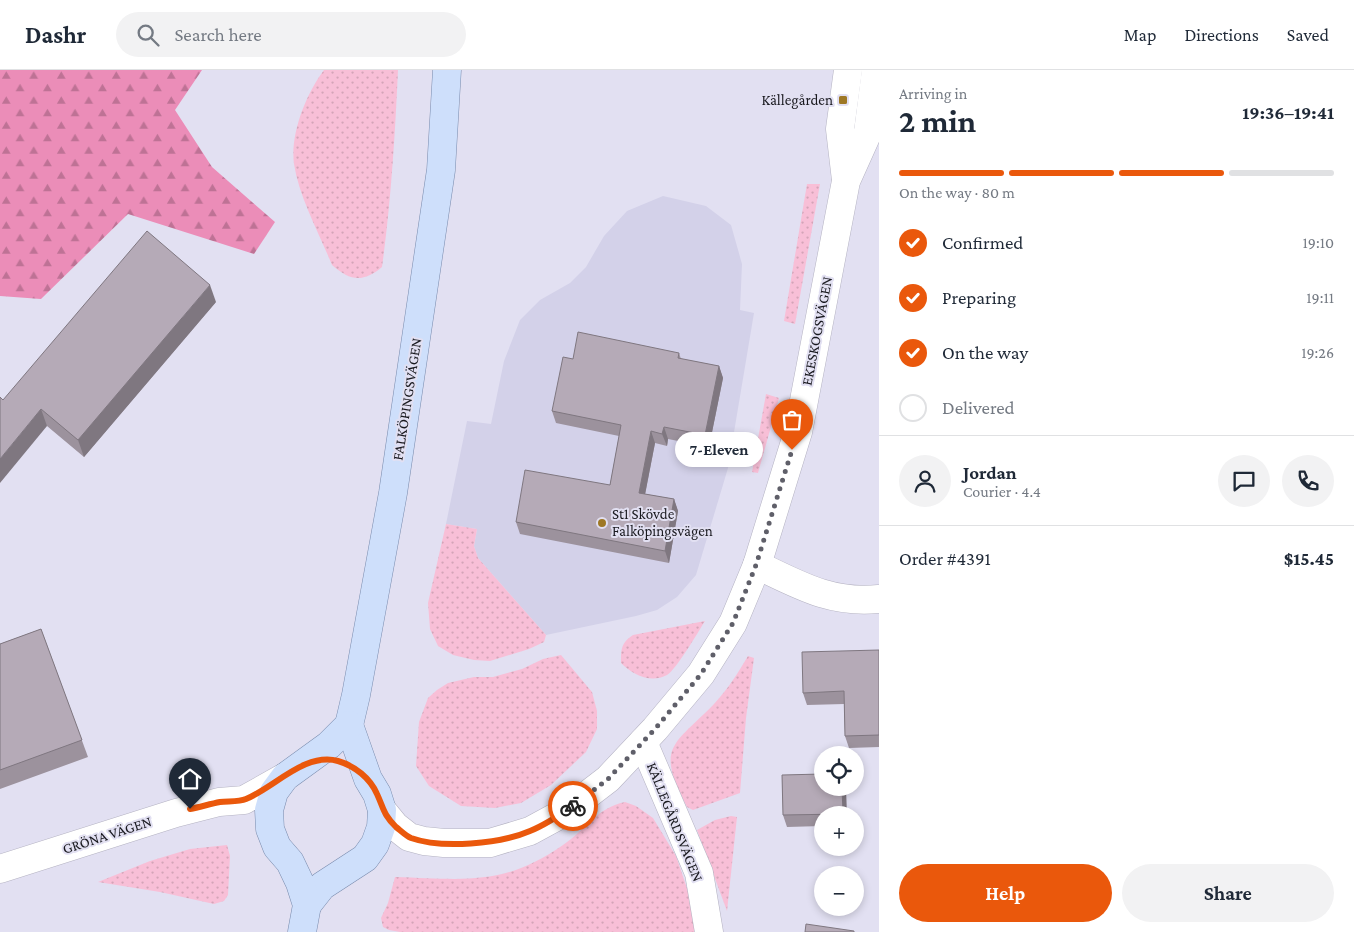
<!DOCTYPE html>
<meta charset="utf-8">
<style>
body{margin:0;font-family:"Crimson Pro",serif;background:#f2f2f3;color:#1f2937;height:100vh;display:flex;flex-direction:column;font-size:19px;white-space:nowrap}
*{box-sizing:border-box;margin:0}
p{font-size:16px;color:#747a83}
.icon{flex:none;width:28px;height:28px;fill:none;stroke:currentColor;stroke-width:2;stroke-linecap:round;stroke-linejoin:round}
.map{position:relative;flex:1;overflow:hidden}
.sheet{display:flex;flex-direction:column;background:#fff;width:475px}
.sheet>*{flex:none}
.buttons{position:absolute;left:814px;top:676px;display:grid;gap:10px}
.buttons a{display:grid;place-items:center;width:50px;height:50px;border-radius:50%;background:#fff;box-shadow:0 2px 8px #0003;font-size:25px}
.pin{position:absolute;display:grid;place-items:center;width:42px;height:42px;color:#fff;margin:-51px -21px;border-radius:50% 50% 50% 0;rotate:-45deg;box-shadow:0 0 5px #0007}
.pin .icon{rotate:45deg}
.courier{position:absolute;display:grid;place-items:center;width:50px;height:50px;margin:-25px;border:4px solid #ea580c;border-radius:50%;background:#fff;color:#222;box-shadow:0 1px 6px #0007}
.bubble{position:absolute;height:35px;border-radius:18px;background:#fff;box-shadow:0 2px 8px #0003;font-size:16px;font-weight:700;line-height:35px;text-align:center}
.head em{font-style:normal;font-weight:700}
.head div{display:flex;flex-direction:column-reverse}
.head{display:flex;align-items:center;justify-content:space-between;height:85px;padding:0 20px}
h1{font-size:32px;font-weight:700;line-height:38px}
.bar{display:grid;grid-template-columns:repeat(4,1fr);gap:8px 5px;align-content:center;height:60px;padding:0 20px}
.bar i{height:6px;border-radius:4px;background:#e0e1e3}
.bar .selected{background:#ea580c}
.bar p{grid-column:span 4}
.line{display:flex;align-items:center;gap:12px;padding:0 20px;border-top:1px solid #e0e1e3}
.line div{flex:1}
.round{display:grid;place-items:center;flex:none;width:52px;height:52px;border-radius:26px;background:#f2f2f3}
ol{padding:0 20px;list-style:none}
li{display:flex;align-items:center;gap:15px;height:55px}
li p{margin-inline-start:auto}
li .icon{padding:5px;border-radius:50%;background:#ea580c;color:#fff;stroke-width:4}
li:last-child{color:#747a83}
li i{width:28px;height:28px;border:2px solid #e0e1e3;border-radius:50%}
.cta{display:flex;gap:10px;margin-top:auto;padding:10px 20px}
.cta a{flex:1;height:58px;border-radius:30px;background:#ea580c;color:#fff;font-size:20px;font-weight:700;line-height:58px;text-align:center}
.cta a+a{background:#f2f2f3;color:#1f2937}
header{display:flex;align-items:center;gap:30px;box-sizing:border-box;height:70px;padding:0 25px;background:#fff;border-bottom:1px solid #e0e1e3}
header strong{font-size:24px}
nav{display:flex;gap:28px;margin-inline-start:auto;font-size:18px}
.search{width:350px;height:45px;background:#f2f2f3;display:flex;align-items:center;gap:12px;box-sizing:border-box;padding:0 18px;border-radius:28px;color:#747a83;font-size:19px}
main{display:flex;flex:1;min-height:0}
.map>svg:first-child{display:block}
.built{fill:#d3d1e9}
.grass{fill:url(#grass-dots)}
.forest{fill:url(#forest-firs)}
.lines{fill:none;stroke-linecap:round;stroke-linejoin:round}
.minor-casing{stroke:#b4b2c2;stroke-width:29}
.tertiary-casing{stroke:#b4b2c2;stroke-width:29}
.primary-casing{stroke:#798bad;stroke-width:29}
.minor{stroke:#fff;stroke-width:28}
.tertiary{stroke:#fff;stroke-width:28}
.primary{stroke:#cedffb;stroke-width:28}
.wall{fill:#9c929d}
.shaded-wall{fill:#7f7780}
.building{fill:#b5aab7;stroke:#7f7780}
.done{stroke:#5f5f69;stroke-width:5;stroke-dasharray:0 9}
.route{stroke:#ea580c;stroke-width:6}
.poi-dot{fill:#9e7825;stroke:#e2e0f2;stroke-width:2}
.labels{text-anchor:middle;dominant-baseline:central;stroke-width:4;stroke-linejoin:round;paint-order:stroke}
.poi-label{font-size:15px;fill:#19191f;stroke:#e2e0f2;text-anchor:end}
.street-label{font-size:15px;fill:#19191f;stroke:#e2e0f2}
</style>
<header>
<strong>Dashr</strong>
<div class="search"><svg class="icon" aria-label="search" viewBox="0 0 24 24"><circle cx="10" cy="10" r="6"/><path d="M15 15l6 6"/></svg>Search here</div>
<nav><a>Map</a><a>Directions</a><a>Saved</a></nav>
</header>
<main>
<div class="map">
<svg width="879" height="862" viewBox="0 0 879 862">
<defs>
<pattern id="grass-dots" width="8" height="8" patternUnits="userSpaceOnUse" patternTransform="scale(1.25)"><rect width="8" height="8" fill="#f8bfd7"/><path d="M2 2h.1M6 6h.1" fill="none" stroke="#d4a4b8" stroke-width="1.8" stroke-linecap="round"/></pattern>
<pattern id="forest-firs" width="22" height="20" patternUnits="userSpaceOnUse" patternTransform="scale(1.25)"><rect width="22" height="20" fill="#eb8db8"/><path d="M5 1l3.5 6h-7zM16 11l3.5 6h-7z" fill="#be7295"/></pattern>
</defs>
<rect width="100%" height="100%" fill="#e2e0f2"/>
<path class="built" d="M663 126 706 136 731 155 742 194 740 240 754 243 728 398 696 505 677 527 657 540 636 546 546 565 478 488 474 476 477 459 446 454 467 351 491 354 504 291 520 250 540 230 570 213 586 197 604 166 627 141Z"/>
<g class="grass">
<path d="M324 0H398C395 66 391 132 382 197 363 213 350 211 332 195 319 163 299 127 294 94 290 64 306 24 324 0Z"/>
<path d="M807 114H820L795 254 784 251Z"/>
<path d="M766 324 779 328 758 403 752 402Z"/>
<path d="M446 454 477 459 474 476 478 488 546 565 544 572 529 579 490 591 474 590 453 585 438 576 430 559 428 533Z"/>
<path d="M705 551C698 562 676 600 667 605 650 614 632 604 621 593 621 579 621 573 633 565Z"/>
<path d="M561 585 592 622 597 641V659L586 682 551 715 521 733 495 738 461 736 429 716 416 696 419 652 428 628 437 620 448 613 474 607H493L522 599 543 589Z"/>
<path d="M748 586 754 588 746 648 740 723 693 740 687 737C655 676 673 676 714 634 728 619 738 603 748 586Z"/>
<path d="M625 732 636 736 653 748 676 786 691 830 695 862H400L389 860 383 857 381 848 388 833 395 807C464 809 503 817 563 775 586 760 596 738 625 732Z"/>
<path d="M731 746 737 747 727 841 697 760 715 750Z"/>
<path d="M227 775 230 786 228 825 224 831 214 834 160 822 98 812 150 791 190 779Z"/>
</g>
<path class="forest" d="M0 0H202L175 40 212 97 275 152 254 184 128 144 41 229 0 226Z"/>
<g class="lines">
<g class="minor-casing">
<g id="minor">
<path d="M757 495C799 515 831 534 879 529"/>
<path d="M643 672 699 803 709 862"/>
<path d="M0 799 176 743 219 732 244 730 285 707"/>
</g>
</g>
<g class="tertiary-casing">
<g id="tertiary">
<path d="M846 110 840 59 848 0"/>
<path d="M382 740 395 756 409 767 424 771 444 773H490L530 761 565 742 608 709 655 659 701 604 733 553 757 495 798 362 846 111 868 62 876 0"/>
</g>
</g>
<g class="primary-casing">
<g id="primary">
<path d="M349 655 356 625 393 423 441 100 447 0"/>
<path d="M307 835 322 816 365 788 375 774 381 757 382 740 377 724 368 709 349 655"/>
<path d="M302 862 307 835 300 813 290 792 277 777 270 759 269 740 274 722 285 707 329 675 349 655"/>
</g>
</g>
<use href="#minor" class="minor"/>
<use href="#tertiary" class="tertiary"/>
<use href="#primary" class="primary"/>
</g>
<g class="wall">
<path d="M216 232 84 387 47 356 3 330Z"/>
<path d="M679 283 681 289 719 296 723 308 709 377 668 369 667 376 655 373 645 424 674 429 678 441 669 493 520 464 516 452 610 415 619 366 556 353 552 341 573 289Z"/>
<path d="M41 559 88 687 0 719V574Z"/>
<path d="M879 580V677L849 678 845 666 844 634 807 635 803 623Z"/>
<path d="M782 705 847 745H822V756L787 757 783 745Z"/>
</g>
<g class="shaded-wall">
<path d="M210 215 216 232 84 387 78 370Z"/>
<path d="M719 296 723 308 709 377 705 365Z"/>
<path d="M41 339 47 356 0 413V389Z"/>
<path d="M664 357 668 369 667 376 662 364Z"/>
<path d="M651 361 655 373 643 435 639 423Z"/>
<path d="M674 429 678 441 669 493 665 481Z"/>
<path d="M842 718H846L847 745H843V744Z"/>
</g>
<g class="building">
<path d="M147 161 210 215 78 370 41 339 0 389V327L3 330Z"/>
<path d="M578 262 679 283 678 288 719 296 705 365 664 357 662 364 651 361 639 423 674 429 665 481 516 452 525 400 610 415 621 355 552 341 563 287 573 289Z"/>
<path d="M41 559 82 670 0 700V574Z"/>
<path d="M879 580V665L845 666 844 621 803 623 802 582Z"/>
<path d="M822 704V718H842L843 744 783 745 782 705Z"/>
<path d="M806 854 854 861V862H805Z"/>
</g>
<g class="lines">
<path class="done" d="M573 736 608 709 655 659 701 604 733 553 756 495 792 380"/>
<path class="route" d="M190 739C200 737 210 734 220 732 228 731 239 732 246 729 275 717 305 682 338 691 355 696 370 708 377 724 384 739 383 744 396 757 400 760 406 766 411 768 442 779 500 774 530 761 545 755 560 745 573 736"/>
</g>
<g class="poi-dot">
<rect x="838" y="25" width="10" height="10" rx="2.5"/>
<circle cx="602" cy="453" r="5"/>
</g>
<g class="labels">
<g class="poi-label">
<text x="833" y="30">Källegården</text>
<text x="612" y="444" text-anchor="start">St1 Skövde<tspan x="612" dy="17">Falköpingsvägen</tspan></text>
</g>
<g class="street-label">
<text transform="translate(817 261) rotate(-79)">EKESKOGSVÄGEN</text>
<text transform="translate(407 329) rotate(-81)">FALKÖPINGSVÄGEN</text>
<text transform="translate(675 752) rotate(68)">KÄLLEGÅRDSVÄGEN</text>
<text transform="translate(107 765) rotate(-18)">GRÖNA VÄGEN</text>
</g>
</g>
</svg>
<div class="buttons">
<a><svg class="icon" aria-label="locate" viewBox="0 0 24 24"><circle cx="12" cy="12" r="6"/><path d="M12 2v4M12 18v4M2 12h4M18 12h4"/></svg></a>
<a>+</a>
<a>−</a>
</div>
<div class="pin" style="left:792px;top:380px;background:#ea580c"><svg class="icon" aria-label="bag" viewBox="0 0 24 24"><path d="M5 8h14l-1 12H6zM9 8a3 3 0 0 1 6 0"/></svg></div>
<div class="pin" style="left:190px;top:739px;background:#1f2937"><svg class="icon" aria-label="home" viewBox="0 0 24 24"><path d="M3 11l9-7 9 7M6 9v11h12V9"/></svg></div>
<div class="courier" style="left:573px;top:736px"><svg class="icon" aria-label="bike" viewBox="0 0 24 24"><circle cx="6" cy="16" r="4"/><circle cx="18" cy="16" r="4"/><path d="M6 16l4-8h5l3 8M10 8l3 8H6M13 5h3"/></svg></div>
<div class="bubble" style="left:675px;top:362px;width:88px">7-Eleven</div>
</div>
<section class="sheet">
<div class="head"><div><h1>2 min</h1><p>Arriving in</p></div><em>19:36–19:41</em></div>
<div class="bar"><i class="selected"></i><i class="selected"></i><i class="selected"></i><i></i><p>On the way · 80 m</p></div>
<ol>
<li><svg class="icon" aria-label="check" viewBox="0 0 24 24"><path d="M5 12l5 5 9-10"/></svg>Confirmed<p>19:10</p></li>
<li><svg class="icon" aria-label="check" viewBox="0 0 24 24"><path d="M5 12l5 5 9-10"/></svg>Preparing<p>19:11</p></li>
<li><svg class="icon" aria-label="check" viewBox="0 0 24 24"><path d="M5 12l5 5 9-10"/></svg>On the way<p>19:26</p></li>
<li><i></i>Delivered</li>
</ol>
<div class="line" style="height:90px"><a class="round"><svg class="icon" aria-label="person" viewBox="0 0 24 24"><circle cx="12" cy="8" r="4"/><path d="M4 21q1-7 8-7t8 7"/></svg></a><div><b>Jordan</b><p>Courier · 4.4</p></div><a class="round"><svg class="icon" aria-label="chat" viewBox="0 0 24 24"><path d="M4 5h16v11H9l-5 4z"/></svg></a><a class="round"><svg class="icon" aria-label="phone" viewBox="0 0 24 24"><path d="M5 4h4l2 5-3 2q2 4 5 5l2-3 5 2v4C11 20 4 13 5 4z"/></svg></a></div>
<div class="line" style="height:65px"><div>Order #4391</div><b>$15.45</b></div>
<div class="cta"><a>Help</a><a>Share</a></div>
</section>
</main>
